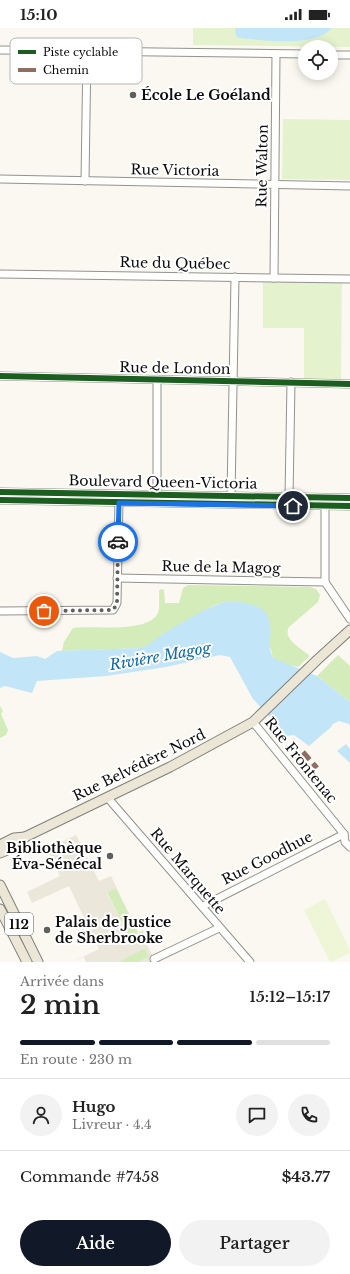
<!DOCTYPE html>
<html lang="fr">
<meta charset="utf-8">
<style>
body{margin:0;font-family:"Libre Baskerville",serif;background:#f2f2f2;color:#222;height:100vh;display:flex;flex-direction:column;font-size:15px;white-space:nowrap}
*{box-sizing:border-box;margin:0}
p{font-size:13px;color:#767676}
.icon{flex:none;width:22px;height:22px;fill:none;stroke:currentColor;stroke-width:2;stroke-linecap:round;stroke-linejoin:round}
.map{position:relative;height:934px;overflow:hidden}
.sheet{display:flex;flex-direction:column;background:#fff;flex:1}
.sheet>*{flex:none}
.fabs{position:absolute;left:298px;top:12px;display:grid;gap:8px}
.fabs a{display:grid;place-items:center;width:40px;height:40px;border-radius:50%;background:#fff;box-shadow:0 2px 10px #0003;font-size:20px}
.pin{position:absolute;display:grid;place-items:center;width:34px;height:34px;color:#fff;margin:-17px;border:2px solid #fff;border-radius:50%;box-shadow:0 1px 4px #0007}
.courier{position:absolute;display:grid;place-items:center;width:40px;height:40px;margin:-20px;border:3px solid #1a73e8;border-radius:50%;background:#fff;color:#222;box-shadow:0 1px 5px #0007}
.overview em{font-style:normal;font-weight:600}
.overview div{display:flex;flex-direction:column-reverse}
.overview{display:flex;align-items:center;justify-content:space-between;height:68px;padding:0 20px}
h1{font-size:26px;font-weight:600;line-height:30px}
.bar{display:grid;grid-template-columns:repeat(4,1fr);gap:6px 4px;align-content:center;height:48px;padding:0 20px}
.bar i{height:5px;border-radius:3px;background:#e0e0e0}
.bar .on{background:#111827}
.bar p{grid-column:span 4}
.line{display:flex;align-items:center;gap:10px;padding:0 20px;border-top:1px solid #e0e0e0}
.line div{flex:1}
.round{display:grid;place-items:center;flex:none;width:42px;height:42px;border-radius:21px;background:#f2f2f2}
.button{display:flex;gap:8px;margin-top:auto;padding:8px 20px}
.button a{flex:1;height:46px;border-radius:24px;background:#111827;color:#fff;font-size:16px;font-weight:600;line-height:46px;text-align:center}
.button a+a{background:#f2f2f2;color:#222}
.status{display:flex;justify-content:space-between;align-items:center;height:28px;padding:0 20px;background:#fff;direction:ltr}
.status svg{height:11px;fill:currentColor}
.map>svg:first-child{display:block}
.green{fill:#e4f2cd}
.forest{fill:#d4ebba}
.pitch{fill:#eef6d7}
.plaza{fill:#ebe7db;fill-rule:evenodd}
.water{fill:#c2e6f8}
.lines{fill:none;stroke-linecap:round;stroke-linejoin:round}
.minor-casing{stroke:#93928f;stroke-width:9}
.major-casing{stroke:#80807c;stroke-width:11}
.minor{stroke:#fefefd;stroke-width:7}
.major{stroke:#ece6d6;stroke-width:9}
.quiet{stroke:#8d6e63;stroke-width:5;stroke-dasharray:10 5;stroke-linecap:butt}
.cycleway-casing{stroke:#fff;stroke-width:8}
.cycleway{stroke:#1b5e20;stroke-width:6}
.done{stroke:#5f5f5c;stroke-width:4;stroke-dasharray:0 7.2}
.route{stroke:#1a73e8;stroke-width:5}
.poi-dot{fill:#5f5f5c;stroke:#fff;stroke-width:1.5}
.labels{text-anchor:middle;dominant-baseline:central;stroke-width:4;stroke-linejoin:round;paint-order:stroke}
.shield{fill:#fff;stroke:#555;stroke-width:1}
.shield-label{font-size:13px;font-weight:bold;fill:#0c0c0c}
.poi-label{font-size:14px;font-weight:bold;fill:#0c0c0c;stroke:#fff;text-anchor:start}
.street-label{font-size:14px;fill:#0c0c0c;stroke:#fff}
.water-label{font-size:15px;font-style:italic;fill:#0a67a9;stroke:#fff}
.key{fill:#fff;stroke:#b6b6b6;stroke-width:1}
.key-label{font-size:11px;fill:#0c0c0c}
</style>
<div class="status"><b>15:10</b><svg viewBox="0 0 49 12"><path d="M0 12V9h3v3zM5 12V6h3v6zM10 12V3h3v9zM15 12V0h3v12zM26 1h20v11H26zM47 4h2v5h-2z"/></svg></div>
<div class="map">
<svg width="350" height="934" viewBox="0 0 350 934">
<rect width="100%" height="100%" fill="#faf8f0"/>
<g class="green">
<path d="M193 0H350V19L193 17Z"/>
<path d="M283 91 350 92V152L282 151Z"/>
<path d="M263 250 342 251 341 355H304V300H263Z"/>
</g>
<g class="forest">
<path d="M188 557 310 559 316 561 320 567 318 574 289 599C282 612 303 621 310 628L298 639 281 635 273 630 270 618 244 575 224 574 213 578 164 606 146 619 140 620 62 623 64 614 73 600C93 597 148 606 158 585 160 579 159 570 159 563L161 561 164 562 165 575H179L183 560Z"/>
<path d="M338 627 350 638V674L317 648Z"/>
<path d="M0 678 3 683 1 686 8 702 6 707 0 710Z"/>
<path d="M110 849 115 858 106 862 102 853Z"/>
<path d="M116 860 138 904 129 909 107 864Z"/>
<path d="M145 920 149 929 139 934H118Z"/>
</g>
<path class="pitch" d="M325 871 350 922V925L331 934H330L304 882Z"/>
<path class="plaza" d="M76 807 99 853 111 848 138 904 143 902 146 909 144 911 156 934H139L149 929 145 920 118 934H86L84 929 72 934 99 921 69 858 32 875 27 864 60 848 47 821ZM116 860 138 904 129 909 107 865Z"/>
<g class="water">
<path d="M235 0H332C315 20 263 12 239 10L236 8Z"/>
<path d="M224 574C240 573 268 575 270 596 272 607 267 619 273 630L317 648 350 674V699L349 696 339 693 333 696 330 700 309 718 294 707 287 708 253 671 230 629 220 627 166 639 106 648 37 653 32 665 5 658 0 660V624L13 630 37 628 45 631 57 623 140 620C149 618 155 611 163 606 182 594 204 581 224 574Z"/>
<path d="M346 716 350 721V735L337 723Z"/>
</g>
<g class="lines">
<g class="minor-casing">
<g id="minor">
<path d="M0 22 305 26"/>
<path d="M331 27H350"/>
<path d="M0 151 350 158"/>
<path d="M85 153 87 23"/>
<path d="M0 246 350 251"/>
<path d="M274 250 276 26"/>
<path d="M0 348 350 356"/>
<path d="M0 464 350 470"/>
<path d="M157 467V351"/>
<path d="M231 468 235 249"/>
<path d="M289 469 291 354"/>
<path d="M0 472 350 478"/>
<path d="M325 478V554L350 591"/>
<path d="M117 550 325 554"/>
<path d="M0 583 113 582 117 575 119 472"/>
<path d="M253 694 344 806 345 814 350 819"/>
<path d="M107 769 250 934"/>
<path d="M203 878 344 806"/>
<path d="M154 931 219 900"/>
</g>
</g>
<g class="major-casing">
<g id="major">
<path d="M0 817 14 810 25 809"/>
<path d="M0 825 17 818 25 809 170 739 253 694 317 632 350 602"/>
<path d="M0 857 38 934"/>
<path d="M0 881 27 934"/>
</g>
</g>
<use href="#minor" class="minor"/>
<use href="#major" class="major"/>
<path class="quiet" d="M303 724 317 740"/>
<g class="cycleway-casing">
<g id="cycleway">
<path d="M0 348 350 356"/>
<path d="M0 464 350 470"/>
<path d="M0 472 350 478"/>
</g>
</g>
<use href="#cycleway" class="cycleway"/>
</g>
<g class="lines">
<path class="done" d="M44 583 113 582 117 576 118 514"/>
<path class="route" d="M118 514 119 475 293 478"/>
</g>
<g class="poi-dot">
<circle cx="133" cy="67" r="4"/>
<circle cx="110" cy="828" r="4"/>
<circle cx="47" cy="902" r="4"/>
</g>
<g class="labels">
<rect class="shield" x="5" y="885" width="28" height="22" rx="3"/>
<g class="shield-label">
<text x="19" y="896">112</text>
</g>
<g class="poi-label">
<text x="141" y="67">École Le Goéland</text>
<text x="102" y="820" text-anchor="end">Bibliothèque<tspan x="102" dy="16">Éva-Sénécal</tspan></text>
<text x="55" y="894">Palais de Justice<tspan x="55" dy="16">de Sherbrooke</tspan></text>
</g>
<g class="street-label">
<text transform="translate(262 138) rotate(-89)">Rue Walton</text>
<text transform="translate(175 142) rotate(1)">Rue Victoria</text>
<text transform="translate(175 235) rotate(1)">Rue du Québec</text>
<text transform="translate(175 340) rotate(1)">Rue de London</text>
<text transform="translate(163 454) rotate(1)">Boulevard Queen-Victoria</text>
<text transform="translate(221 539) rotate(1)">Rue de la Magog</text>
<text transform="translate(301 732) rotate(51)">Rue Frontenac</text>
<text transform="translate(139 737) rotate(-26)">Rue Belvédère Nord</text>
<text transform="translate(267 830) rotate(-27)">Rue Goodhue</text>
<text transform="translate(188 843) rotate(50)">Rue Marquette</text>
</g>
<g class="water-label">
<text transform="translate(160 628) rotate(-10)">Rivière Magog</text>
</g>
</g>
<rect x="10" y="10" width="132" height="46" rx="6" class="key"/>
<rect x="18" y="22" width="18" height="4" fill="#1b5e20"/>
<rect x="18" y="40" width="18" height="4" fill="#8d6e63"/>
<g class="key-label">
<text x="43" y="28">Piste cyclable</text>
<text x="43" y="46">Chemin</text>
</g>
</svg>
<div class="fabs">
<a><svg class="icon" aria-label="locate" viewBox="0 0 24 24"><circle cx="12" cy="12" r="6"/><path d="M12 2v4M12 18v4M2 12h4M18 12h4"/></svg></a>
</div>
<div class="pin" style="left:44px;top:583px;background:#ea580c"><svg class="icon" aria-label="bag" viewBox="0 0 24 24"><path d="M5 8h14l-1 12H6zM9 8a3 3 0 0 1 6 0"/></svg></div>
<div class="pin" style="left:293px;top:478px;background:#1f2937"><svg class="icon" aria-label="home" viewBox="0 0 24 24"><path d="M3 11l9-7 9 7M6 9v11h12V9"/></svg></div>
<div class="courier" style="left:118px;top:514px"><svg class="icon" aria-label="car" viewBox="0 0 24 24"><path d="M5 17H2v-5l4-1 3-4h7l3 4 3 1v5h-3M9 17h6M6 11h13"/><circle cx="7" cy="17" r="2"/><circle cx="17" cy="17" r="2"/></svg></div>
</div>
<section class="sheet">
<div class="overview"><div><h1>2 min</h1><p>Arrivée dans</p></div><em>15:12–15:17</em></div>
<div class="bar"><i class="on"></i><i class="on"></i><i class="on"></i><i></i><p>En route · 230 m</p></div>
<div class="line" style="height:72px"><a class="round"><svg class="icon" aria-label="person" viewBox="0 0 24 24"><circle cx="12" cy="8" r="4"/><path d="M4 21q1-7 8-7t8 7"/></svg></a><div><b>Hugo</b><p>Livreur · 4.4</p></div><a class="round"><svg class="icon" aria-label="chat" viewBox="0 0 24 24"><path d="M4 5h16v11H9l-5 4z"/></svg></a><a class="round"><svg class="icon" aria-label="phone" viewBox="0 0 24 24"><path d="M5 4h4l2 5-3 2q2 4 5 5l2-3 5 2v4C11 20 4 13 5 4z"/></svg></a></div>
<div class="line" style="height:52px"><div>Commande #7458</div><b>$43.77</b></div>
<div class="button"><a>Aide</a><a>Partager</a></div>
</section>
